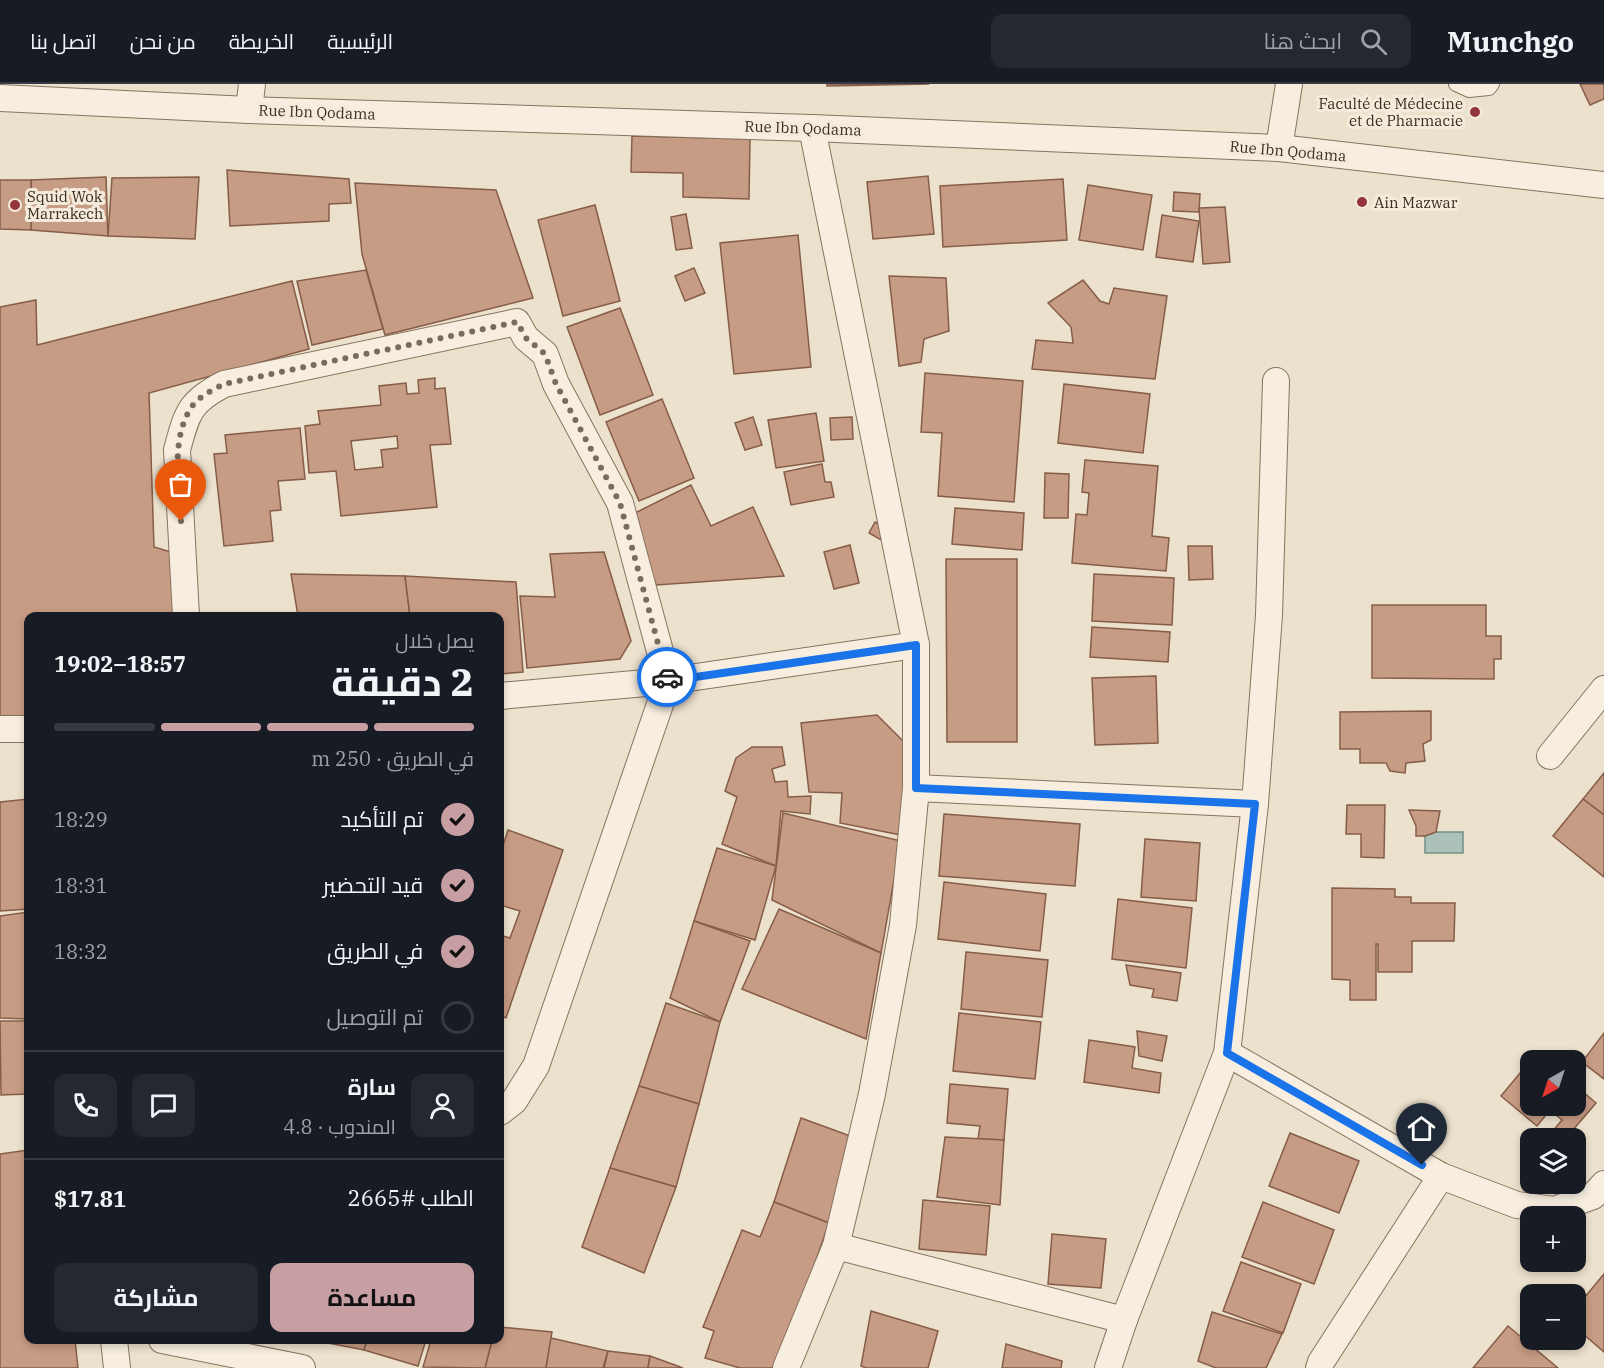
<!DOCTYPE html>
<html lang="ar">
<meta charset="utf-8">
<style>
body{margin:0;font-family:"IBM Plex Serif",Cairo,serif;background:#242831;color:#f1f3f6;direction:rtl;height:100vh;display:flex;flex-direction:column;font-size:22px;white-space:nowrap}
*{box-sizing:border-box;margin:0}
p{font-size:20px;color:#9ea1a6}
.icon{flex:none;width:33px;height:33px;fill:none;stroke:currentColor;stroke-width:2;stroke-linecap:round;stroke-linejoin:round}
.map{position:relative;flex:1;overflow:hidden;direction:ltr}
.side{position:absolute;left:24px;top:528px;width:480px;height:732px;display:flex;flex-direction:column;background:#171b24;border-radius:12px;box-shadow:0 3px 9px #0003;direction:rtl}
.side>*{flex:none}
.needle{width:39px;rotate:219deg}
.tools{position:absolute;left:1520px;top:966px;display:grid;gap:12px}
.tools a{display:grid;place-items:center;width:66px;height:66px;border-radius:12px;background:#171b24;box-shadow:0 3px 9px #0003;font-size:30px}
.pin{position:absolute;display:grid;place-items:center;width:51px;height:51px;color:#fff;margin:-62px -26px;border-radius:50% 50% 50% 0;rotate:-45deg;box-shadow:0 0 6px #0007}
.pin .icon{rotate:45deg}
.courier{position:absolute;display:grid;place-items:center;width:60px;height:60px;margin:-30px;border:4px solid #1a73e8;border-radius:50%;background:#fff;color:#222;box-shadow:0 2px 8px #0007}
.head em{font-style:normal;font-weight:700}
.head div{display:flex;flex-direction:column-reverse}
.head{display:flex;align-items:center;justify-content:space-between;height:102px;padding:0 30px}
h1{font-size:39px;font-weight:700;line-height:45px}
.bar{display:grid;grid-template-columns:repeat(4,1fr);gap:9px 6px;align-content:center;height:72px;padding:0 30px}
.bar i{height:8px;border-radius:4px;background:#363941}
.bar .current{background:#c79ea2}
.bar p{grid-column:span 4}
.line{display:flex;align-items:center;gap:15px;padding:0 30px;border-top:2px solid #363941}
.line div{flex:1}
.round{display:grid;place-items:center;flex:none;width:63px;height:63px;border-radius:12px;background:#242831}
ol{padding:0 30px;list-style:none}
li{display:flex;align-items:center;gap:18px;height:66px}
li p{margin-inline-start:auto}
li .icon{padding:6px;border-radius:50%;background:#c79ea2;color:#111;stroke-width:4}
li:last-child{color:#9ea1a6}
li i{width:33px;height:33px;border:3px solid #363941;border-radius:50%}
.button{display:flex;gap:12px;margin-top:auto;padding:12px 30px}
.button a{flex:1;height:69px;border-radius:12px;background:#c79ea2;color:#111;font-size:24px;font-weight:700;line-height:69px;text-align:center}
.button a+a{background:#242831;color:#f1f3f6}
header{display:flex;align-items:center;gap:36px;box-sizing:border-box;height:84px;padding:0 30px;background:#171b24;border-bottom:2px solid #363941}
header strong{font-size:28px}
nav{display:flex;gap:33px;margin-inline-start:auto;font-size:21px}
.search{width:420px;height:54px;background:#242831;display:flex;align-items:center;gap:15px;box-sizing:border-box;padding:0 21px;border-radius:12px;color:#9ea1a6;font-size:22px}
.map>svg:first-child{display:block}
.water{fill:#abc1ba;stroke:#729087;stroke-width:1.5}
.building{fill:#c79c84;stroke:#865d48;stroke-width:1.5;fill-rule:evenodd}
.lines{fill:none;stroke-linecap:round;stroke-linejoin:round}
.service-casing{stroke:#887360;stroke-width:16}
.minor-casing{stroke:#887360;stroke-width:28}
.service{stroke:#f7eedf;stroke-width:14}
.minor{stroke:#f7eedf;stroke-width:26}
.done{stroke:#786c5e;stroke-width:6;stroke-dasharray:0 10.8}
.route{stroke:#1a73e8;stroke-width:8}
.poi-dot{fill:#93353b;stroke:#f4ebdb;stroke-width:2}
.labels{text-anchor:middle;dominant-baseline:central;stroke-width:6;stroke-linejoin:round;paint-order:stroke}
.poi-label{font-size:15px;fill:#3a2d23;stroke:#f4ebdb;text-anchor:start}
.street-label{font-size:15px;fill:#3a2d23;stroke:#f4ebdb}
</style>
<header>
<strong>Munchgo</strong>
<div class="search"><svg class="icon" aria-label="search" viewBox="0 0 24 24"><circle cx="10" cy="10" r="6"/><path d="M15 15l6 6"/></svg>ابحث هنا</div>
<nav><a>الرئيسية</a><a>الخريطة</a><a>من نحن</a><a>اتصل بنا</a></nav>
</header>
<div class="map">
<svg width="1604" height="1284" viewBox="0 0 1604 1284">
<rect width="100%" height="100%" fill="#ece1cc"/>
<path class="water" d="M1436 748H1463V769H1425V752Z"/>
<g class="building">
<path d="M827 0H929L827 2Z"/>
<path d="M1580 0H1604V15L1590 21Z"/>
<path d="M632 52 750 55 749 115 683 113V89L631 88Z"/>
<path d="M227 86 349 95 351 119 329 120V137L230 142Z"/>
<path d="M928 92 934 150 873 155 867 98Z"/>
<path d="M106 93 108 152 31 146V96Z"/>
<path d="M199 93 195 155 108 152 112 94Z"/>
<path d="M1063 95 1067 156 943 163 940 102Z"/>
<path d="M0 96H31V146L0 145Z"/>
<path d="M355 99 496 106 533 214 385 251 362 170Z"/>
<path d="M1088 101 1152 111 1143 166 1079 156Z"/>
<path d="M1174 108 1200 110 1199 128 1173 127Z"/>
<path d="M595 121 620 217 563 232 538 136Z"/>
<path d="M1225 123 1230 178 1203 180 1199 124Z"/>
<path d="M686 130 692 164 676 166 671 133Z"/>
<path d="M1162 131 1199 137 1193 178 1156 173Z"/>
<path d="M798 151 811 283 734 290 720 159Z"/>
<path d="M694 184 705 209 685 217 675 192Z"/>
<path d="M366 186 383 245 312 261 297 197Z"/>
<path d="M889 192 946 194 949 247 924 255 921 278 899 282Z"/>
<path d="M1083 196 1100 217 1109 220 1114 204 1167 212 1155 295 1032 285 1036 256 1073 259 1071 243 1048 219Z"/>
<path d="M292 197 309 265 149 309 154 463 171 468 176 532H28V633L0 634V223L36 216 37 261Z"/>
<path d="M620 224 653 311 600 331 567 243Z"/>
<path d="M925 289 1023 297 1014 418 938 412 942 349 921 348Z"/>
<path d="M435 294V305L445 304 451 360 430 361 437 423 341 432 336 387 309 389 305 342 320 340 318 327 381 321 379 302 406 299 407 310 419 309 418 296ZM397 352 398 364 381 366 383 383 355 386 351 357Z"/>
<path d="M1064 300 1150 310 1143 369 1058 359Z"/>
<path d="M662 315 694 394 639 417 606 338Z"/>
<path d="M816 329 824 377 776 384 768 336Z"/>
<path d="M753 333 762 361 745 366 735 339Z"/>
<path d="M852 333 853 355 831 356 830 334Z"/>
<path d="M300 344 305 395 278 397 281 426 270 427 273 457 224 462 214 370 227 369 225 351Z"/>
<path d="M1085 376 1158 382 1152 452 1169 454 1166 487 1072 479 1076 430 1087 431 1089 409 1082 408Z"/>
<path d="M822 380 825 398H831L834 413 791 421 784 388Z"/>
<path d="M1045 389 1069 390 1068 434H1044Z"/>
<path d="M691 401 711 442 753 423 784 492 656 501 631 431Z"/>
<path d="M955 424 1024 429 1022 466 952 460Z"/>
<path d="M875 438 889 446 883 457 869 449Z"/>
<path d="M850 461 859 499 834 505 824 468Z"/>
<path d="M1188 462H1212L1213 495 1189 496Z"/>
<path d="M604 468 631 557 620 575 527 584 520 512 555 513 550 470Z"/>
<path d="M946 475H1017V658H947Z"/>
<path d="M291 490 405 492 410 532H298Z"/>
<path d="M1094 490 1174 494 1172 541 1092 537Z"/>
<path d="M405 492 516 498 523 588 500 590V532H410Z"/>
<path d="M1372 521H1486V552H1501V575H1494V595L1372 594Z"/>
<path d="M1092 543 1170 548 1168 578 1090 573Z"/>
<path d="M1156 592 1158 659 1095 661 1092 594Z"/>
<path d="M1431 627V656L1423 660 1425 677 1406 679 1405 689 1390 687 1386 679H1360V665H1340V628Z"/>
<path d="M877 631 907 661 901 751 840 739 842 709 809 708 801 639Z"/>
<path d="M752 663H782L785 681 772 685 775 698 787 697 788 713 811 712 810 730 781 727 776 782 722 760 737 713 725 707 736 674Z"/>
<path d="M1604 689V731L1583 715Z"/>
<path d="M28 715V825L0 827V718Z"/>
<path d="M1583 715 1604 731V793L1553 752Z"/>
<path d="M1347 721H1385L1384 774 1361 773V750H1346Z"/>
<path d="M1409 726 1440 727 1436 748 1425 752H1416V742Z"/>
<path d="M783 729 901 757 881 869 772 816Z"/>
<path d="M944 730 1080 740 1075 802 939 792Z"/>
<path d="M508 746 563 766 506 934 500 931V851L510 854 520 827 500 821V771Z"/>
<path d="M1145 755 1200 759 1196 817 1141 813Z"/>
<path d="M717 764 776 782 755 856 694 837Z"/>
<path d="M944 798 1046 810 1040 867 938 855Z"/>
<path d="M1332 804 1395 805V813H1411V819H1455L1454 857H1412V888H1378V860H1376V916H1350V896L1332 895Z"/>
<path d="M1118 815 1192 824 1186 884 1112 875Z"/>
<path d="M779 825 881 869 866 955 742 905Z"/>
<path d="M28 828V935L0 934V832Z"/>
<path d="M694 837 750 857 720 938 670 914Z"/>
<path d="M966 868 1048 876 1042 933 961 925Z"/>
<path d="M1126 881 1181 889 1177 917 1152 913 1154 905 1130 901Z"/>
<path d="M666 919 720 938 699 1020 639 1002Z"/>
<path d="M959 929 1041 938 1035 995 953 987Z"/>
<path d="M0 937H28V1010L1 1011Z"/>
<path d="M1137 947 1167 952 1162 977 1139 972Z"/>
<path d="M1604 949V995L1582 978Z"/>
<path d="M1089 956 1135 963 1132 984 1161 989 1159 1009 1084 998Z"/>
<path d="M1536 969 1545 976H1530Z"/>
<path d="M1530 977V1022H1575V1001L1596 1019 1566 1054H1556L1550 1050 1562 1036 1550 1026 1537 1042 1501 1012Z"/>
<path d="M950 1000 1008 1005 1004 1056 978 1055 980 1042 947 1039Z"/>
<path d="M639 1002 699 1020 676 1103 610 1084Z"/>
<path d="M801 1034 853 1053 829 1139 774 1118Z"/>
<path d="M1290 1049 1359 1077 1339 1129 1269 1102Z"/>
<path d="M945 1053 1004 1056 1000 1121 937 1113Z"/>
<path d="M28 1066V1256H75L78 1284H0V1070Z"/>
<path d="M610 1084 676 1103 644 1189 582 1163Z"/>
<path d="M923 1116 990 1122 986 1171 919 1165Z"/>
<path d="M774 1118 829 1139 778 1284H740L705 1274 714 1247 703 1243 742 1146 760 1153Z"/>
<path d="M1263 1118 1334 1146 1314 1200 1242 1173Z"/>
<path d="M1052 1150 1106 1155 1101 1204 1048 1200Z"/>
<path d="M1241 1178 1301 1200 1283 1249 1223 1227Z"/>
<path d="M1604 1190V1268L1575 1243V1225Z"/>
<path d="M871 1227 938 1247 928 1284H866L861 1282Z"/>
<path d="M1212 1228 1282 1250 1266 1284H1216L1198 1277Z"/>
<path d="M1508 1242 1558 1284H1473Z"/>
<path d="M500 1243 552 1248 546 1284H485L492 1256H500Z"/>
<path d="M551 1254 608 1267 603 1284H546Z"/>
<path d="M312 1256H367L364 1266Z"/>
<path d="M367 1256H426L418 1282 364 1266Z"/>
<path d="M431 1256H492L485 1284 423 1283Z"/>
<path d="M1006 1260 1062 1277 1061 1284H1002Z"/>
<path d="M608 1267 650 1272 648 1284H604Z"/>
<path d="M650 1272 683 1284H648Z"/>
</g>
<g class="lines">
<g class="service-casing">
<path id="service" d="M1456 0 1469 6 1489 4 1492 0"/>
</g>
<g class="minor-casing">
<g id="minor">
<path d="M0 14 249 26 812 44 1279 64 1604 101"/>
<path d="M249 26 252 0"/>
<path d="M1279 64 1289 0"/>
<path d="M186 532 177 366C187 329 189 318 224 300L517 238 526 254 545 270 556 300 620 419 668 597 536 982 514 1017 500 1028"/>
<path d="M500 612 668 597 916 561"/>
<path d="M0 645H28"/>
<path d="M1550 672 1604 605"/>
<path d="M916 704 1255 720"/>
<path d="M1227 969 1441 1092 1517 1121 1554 1126 1593 1112 1604 1100"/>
<path d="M836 1162 1124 1236"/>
<path d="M114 1256 117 1284"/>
<path d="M162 1256 302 1284"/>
<path d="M786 1284 836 1162 872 1010 903 841 916 704V561L812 44"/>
<path d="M1108 1284 1124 1236 1227 969 1255 720 1269 531 1276 297"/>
<path d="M1319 1284 1321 1278 1441 1092"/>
</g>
</g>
<use href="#service" class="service"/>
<use href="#minor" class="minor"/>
</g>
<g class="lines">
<path class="done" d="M181 437C179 402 170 352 193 321 201 311 213 306 224 300L517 238 526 254 545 270 556 300 620 419 667 593"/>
<path class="route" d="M667 593 668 597 916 561V704L1255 720 1227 969 1422 1081"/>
</g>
<g class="poi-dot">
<circle cx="1475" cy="28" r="6"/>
<circle cx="1362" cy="118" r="6"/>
<circle cx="15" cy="121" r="6"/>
</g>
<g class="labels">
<g class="poi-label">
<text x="1463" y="19" text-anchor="end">Faculté de Médecine<tspan x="1463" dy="17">et de Pharmacie</tspan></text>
<text x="27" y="112">Squid Wok<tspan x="27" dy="17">Marrakech</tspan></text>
<text x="1374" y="118">Ain Mazwar</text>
</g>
<g class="street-label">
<text transform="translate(317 28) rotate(2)">Rue Ibn Qodama</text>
<text transform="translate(803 44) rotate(2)">Rue Ibn Qodama</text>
<text transform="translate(1288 67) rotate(5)">Rue Ibn Qodama</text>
</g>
</g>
</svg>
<div class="tools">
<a><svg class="needle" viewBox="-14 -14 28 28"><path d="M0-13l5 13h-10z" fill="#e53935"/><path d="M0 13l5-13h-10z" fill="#9ea1a6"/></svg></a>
<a><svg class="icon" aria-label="layers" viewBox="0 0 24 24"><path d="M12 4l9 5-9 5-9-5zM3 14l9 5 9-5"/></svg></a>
<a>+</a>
<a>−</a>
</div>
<div class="pin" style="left:181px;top:437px;background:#ea580c"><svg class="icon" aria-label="bag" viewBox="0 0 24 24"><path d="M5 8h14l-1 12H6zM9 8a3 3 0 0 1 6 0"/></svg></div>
<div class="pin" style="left:1422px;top:1081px;background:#1f2937"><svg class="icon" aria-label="home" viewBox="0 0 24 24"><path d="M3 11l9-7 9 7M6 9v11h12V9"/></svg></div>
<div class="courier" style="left:667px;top:593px"><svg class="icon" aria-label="car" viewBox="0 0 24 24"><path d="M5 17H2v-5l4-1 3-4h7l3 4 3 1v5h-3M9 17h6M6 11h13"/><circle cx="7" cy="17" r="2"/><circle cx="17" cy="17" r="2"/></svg></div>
<section class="side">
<div class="head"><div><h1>2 دقيقة</h1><p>يصل خلال</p></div><em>18:57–19:02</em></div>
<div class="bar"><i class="current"></i><i class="current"></i><i class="current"></i><i></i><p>في الطريق · 250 m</p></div>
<ol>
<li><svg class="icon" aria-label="check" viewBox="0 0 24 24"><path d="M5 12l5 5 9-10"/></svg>تم التأكيد<p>18:29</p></li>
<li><svg class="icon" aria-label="check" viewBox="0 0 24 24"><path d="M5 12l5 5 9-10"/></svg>قيد التحضير<p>18:31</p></li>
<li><svg class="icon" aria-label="check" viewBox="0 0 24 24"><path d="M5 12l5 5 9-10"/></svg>في الطريق<p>18:32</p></li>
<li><i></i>تم التوصيل</li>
</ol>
<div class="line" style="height:108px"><a class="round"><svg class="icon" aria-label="person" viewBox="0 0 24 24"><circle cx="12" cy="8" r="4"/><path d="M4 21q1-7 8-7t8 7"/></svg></a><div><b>سارة</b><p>المندوب · 4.8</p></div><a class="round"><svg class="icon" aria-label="chat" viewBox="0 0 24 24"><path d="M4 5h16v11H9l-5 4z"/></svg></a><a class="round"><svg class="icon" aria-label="phone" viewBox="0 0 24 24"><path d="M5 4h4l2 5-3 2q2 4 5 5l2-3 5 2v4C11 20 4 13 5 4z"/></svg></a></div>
<div class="line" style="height:78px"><div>الطلب #2665</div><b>$17.81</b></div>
<div class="button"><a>مساعدة</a><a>مشاركة</a></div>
</section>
</div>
